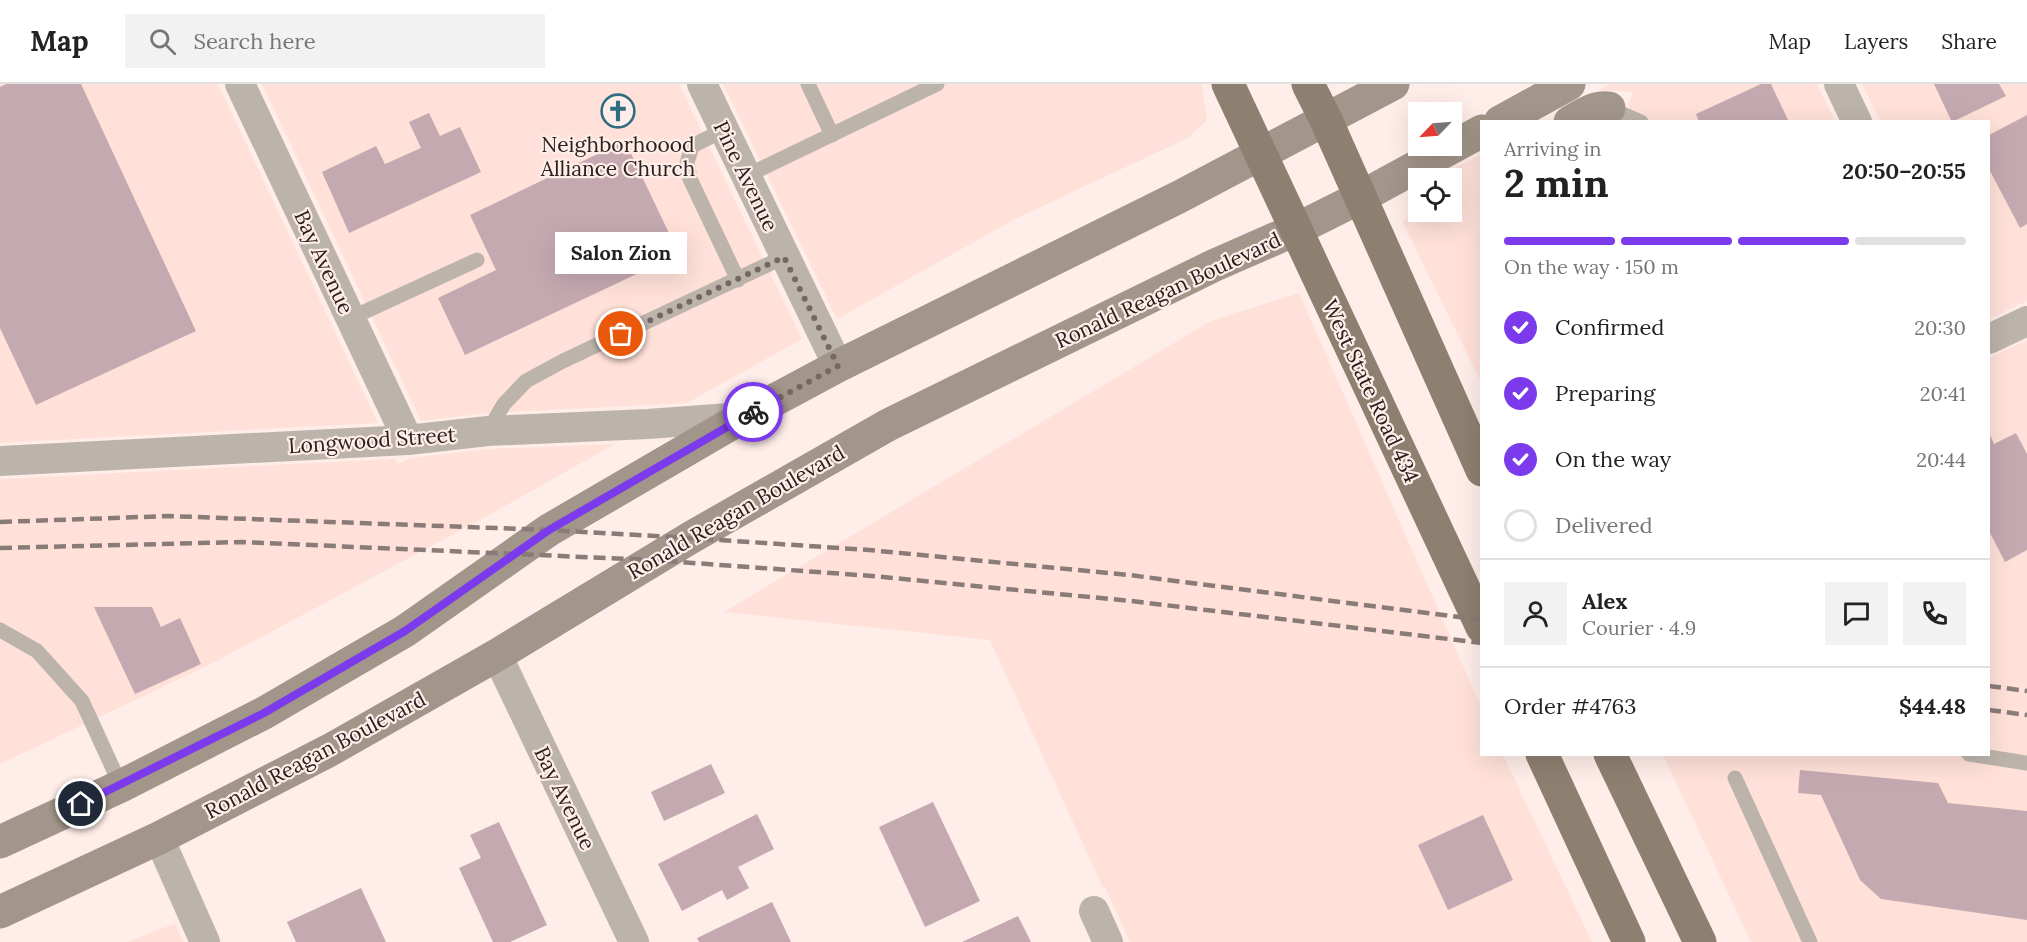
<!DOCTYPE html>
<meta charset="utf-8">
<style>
body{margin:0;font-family:Lora,serif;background:#f2f2f2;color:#222;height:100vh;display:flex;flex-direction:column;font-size:22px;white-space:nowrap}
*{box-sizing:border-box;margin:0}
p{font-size:20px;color:#767676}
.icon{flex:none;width:33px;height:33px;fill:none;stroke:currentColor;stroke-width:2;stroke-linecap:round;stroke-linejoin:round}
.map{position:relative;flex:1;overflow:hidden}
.sheet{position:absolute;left:1480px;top:36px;width:510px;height:636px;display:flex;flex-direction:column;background:#fff;border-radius:0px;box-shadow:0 6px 24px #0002}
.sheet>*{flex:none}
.needle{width:39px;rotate:245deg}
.buttons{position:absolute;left:1408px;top:18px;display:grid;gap:12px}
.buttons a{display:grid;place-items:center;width:54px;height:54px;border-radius:0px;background:#fff;box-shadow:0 6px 24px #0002;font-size:30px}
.pin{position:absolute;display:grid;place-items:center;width:51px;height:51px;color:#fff;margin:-26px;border:3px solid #fff;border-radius:50%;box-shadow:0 2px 6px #0007}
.courier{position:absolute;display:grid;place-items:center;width:60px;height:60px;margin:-30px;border:4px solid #7c3aed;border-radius:50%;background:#fff;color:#222;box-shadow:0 2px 8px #0007}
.bubble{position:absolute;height:42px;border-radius:0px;background:#fff;box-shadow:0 6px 24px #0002;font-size:20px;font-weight:800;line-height:42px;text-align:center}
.head em{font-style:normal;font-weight:800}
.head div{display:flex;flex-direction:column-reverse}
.head{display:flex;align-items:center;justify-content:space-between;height:102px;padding:0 24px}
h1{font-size:39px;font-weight:800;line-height:45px}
.bar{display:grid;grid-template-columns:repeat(4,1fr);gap:9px 6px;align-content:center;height:72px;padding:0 24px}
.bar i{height:8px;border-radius:4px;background:#e0e0e0}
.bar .current{background:#7c3aed}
.bar p{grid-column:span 4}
.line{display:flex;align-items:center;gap:15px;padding:0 24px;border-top:2px solid #e0e0e0}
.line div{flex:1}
.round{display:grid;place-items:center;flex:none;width:63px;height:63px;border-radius:0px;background:#f2f2f2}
ol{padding:0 24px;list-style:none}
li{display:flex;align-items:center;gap:18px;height:66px}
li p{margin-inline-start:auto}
li .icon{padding:6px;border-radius:50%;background:#7c3aed;color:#fff;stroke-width:4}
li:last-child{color:#767676}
li i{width:33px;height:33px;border:3px solid #e0e0e0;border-radius:50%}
header{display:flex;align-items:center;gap:36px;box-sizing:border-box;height:84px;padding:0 30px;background:#fff;border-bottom:2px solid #e0e0e0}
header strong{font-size:28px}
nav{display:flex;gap:33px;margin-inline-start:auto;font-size:21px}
.search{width:420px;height:54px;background:#f2f2f2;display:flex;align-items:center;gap:15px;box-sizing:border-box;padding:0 21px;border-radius:0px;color:#767676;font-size:22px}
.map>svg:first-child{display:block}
.built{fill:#ffe1d9}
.building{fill:#c5a9b1}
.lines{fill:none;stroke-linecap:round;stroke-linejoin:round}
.lane{stroke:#bcb4ab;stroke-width:15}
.street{stroke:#bcb4ab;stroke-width:30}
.secondary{stroke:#a29589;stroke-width:33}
.primary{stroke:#8e8071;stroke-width:33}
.rail{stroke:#897c78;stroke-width:4.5;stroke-dasharray:12 6;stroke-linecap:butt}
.done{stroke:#756864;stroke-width:6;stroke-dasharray:0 10.8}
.route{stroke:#7c3aed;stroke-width:8}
.labels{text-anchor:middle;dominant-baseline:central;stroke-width:4.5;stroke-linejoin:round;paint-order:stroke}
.poi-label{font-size:21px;fill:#2a201d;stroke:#ffede9}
.street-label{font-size:21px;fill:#2a201d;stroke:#ffede9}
</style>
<header>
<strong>Map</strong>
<div class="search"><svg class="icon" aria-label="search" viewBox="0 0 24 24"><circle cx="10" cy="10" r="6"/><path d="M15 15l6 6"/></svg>Search here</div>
<nav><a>Map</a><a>Layers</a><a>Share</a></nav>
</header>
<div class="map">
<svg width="2027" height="858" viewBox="0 0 2027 858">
<rect width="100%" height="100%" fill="#ffede9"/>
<g class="built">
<path d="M0 0H218L378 339 0 359Z"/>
<path d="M262 0H679L802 255 687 319 489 329 421 337Z"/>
<path d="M723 0H1202L1207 36 1188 54 1017 134 837 235Z"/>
<path d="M1610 0H1817L1835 37H1626L1632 8 1599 6Z"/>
<path d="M1862 0H2027V217L1989 235V38L1880 37Z"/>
<path d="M1482 70V300L1403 139 1419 115V128H1452V94H1436Z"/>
<path d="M1299 209 1482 625V670L1503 671 1592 858H1130L1105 803 1103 804 990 556 724 528 1211 237Z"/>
<path d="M2027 256V858H1751L1663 671 1989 670V274Z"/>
<path d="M615 360 489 431 209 581 0 680V395L389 375H395L398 380 411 374 487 365Z"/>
<path d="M175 840 183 858H127L155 847Z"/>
</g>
<g class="building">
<path d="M6 0H81L196 247 36 321 0 244V3Z"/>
<path d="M1761 0H1771L1789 38H1699L1696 30Z"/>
<path d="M1934 0H1999L2006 12 1952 38Z"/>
<path d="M429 29 440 52 460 43 481 88 349 149 322 88 376 62 385 80 421 64 409 38Z"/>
<path d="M2027 31V140L2020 144 1989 85V51Z"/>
<path d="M625 57 679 170 465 271 438 214 496 186 470 131Z"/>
<path d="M1989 349 1994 360 2016 349 2027 370V466L2005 478 1989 447Z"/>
<path d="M94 523H152L161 543 180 534 201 580 135 610Z"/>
<path d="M711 680 725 709 664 737 651 708Z"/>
<path d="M1800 686 1938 699 1948 719 2027 727V836L1881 815 1860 796 1821 711 1798 709Z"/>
<path d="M933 718 980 817 925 843 879 743Z"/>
<path d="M757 730 774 765 738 783 749 804 727 816 722 806 682 827 658 780Z"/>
<path d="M1483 731 1513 796 1448 826 1418 761Z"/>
<path d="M499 738 547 841 510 858H493L459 784 481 774 470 751Z"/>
<path d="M361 804 386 858H296L287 838Z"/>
<path d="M772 818 791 858H699L697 854Z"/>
<path d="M1018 832 1031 858H962Z"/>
</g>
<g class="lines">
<g class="lane">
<path d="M808 0 832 51"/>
<path d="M1609 24 1641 38"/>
<path d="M724 46 692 62 687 79 690 95 738 196"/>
<path d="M746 92 937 0"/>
<path d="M351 234 477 176"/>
<path d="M488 347 504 320 526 297 563 277 784 173"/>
<path d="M0 546 37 567 82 617 121 702"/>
<path d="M1969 670 2027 679"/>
<path d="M1735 694 1810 858"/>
</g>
<g class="street">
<path d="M240 0 408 356"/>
<path d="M702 0 838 282"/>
<path d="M1839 0 1857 38"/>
<path d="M1989 255 2027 237"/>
<path d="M0 377 408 356 488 347 648 340 743 333"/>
<path d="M497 571 634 858"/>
<path d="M159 754 205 858"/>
<path d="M1094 827 1108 858"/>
</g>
<g class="secondary">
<path d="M1500 38 1569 0"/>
<path d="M1570 38C1582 31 1595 22 1609 24"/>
<path d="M0 758 121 702 264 629 405 547 549 446 743 333 838 282 1179 113 1393 0"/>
<path d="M0 828 159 754 330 666 497 571 690 454 888 341 1215 181 1295 146 1359 114 1482 47"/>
</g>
<g class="primary">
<path d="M1228 0 1482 543"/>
<path d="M1308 0 1326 36 1482 386"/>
<path d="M1542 670 1629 858"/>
<path d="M1610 670 1700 858"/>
</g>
<g class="rail">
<path d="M0 438 169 432 549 446 690 454 869 466 1129 491 1482 536"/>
<path d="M0 464 242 458 652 476 872 492 1131 517 1482 559"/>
<path d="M1989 602 2027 607"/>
<path d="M1989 626 2027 631"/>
</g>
</g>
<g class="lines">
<path class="done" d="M621 250 784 173 838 282 753 328"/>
<path class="route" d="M81 720 264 629 405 547 549 446 753 328"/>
</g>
<defs>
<g id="church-ring" transform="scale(1.725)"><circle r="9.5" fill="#ffede9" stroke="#2f6d83" stroke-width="1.5"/><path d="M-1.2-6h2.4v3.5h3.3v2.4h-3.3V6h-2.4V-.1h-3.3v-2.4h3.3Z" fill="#2f6d83"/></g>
</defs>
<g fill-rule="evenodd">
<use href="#church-ring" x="618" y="27"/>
</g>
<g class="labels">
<g class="poi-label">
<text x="618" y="60">Neighborhoood<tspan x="618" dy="24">Alliance Church</tspan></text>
</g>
<g class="street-label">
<text transform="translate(746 92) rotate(64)">Pine Avenue</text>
<text transform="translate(324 178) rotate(65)">Bay Avenue</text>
<text transform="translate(1168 206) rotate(-25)">Ronald Reagan Boulevard</text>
<text transform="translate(1371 307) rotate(65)">West State Road 434</text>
<text transform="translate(372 356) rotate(-4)">Longwood Street</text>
<text transform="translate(736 428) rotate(-30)">Ronald Reagan Boulevard</text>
<text transform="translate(315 671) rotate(-28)">Ronald Reagan Boulevard</text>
<text transform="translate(565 714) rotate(64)">Bay Avenue</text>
</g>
</g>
</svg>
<div class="buttons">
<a><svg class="needle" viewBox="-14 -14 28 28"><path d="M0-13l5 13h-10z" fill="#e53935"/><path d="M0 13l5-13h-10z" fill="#767676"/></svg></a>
<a><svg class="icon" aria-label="locate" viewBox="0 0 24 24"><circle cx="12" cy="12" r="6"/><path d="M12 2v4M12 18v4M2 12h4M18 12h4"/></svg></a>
</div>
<div class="pin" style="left:621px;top:250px;background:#ea580c"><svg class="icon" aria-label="bag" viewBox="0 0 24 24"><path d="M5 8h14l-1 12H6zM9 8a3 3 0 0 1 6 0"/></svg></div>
<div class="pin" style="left:81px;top:720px;background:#1f2937"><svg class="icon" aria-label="home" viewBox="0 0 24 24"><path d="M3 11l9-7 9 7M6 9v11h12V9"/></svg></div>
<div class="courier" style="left:753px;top:328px"><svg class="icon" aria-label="bike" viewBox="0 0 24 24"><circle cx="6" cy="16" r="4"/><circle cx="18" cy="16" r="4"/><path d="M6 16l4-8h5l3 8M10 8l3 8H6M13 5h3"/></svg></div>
<div class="bubble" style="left:555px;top:148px;width:132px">Salon Zion</div>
<section class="sheet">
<div class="head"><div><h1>2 min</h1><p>Arriving in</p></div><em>20:50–20:55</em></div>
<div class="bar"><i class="current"></i><i class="current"></i><i class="current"></i><i></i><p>On the way · 150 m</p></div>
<ol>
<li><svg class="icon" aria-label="check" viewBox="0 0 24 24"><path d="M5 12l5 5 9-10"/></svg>Confirmed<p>20:30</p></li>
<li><svg class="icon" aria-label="check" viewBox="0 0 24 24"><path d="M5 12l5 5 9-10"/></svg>Preparing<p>20:41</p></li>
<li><svg class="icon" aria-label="check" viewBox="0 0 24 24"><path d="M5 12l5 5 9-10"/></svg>On the way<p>20:44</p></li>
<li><i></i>Delivered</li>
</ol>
<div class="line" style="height:108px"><a class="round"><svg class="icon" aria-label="person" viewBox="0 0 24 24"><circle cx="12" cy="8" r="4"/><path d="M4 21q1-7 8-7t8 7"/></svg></a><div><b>Alex</b><p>Courier · 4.9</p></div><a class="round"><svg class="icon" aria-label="chat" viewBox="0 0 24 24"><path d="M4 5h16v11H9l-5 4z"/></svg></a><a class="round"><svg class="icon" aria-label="phone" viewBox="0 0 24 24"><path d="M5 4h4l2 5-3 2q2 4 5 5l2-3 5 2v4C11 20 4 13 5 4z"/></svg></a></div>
<div class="line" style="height:78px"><div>Order #4763</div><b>$44.48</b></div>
</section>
</div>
